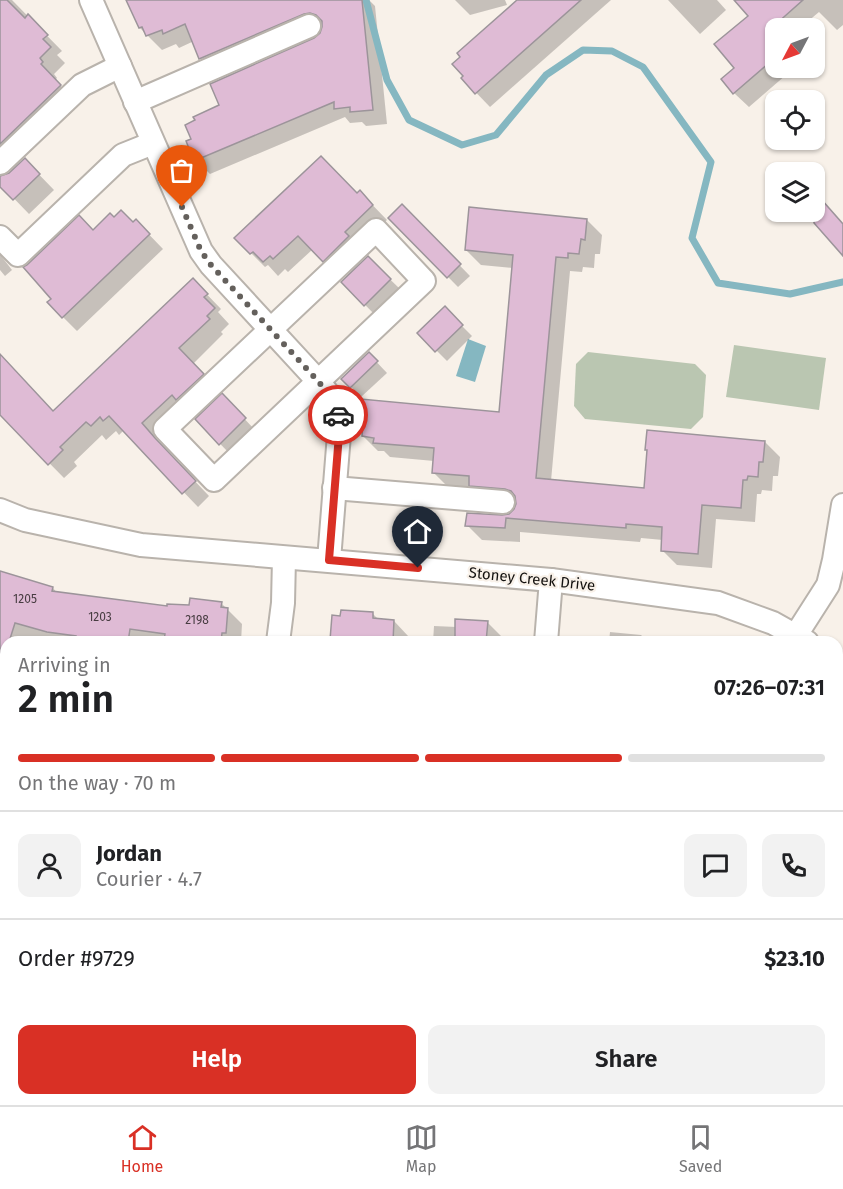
<!DOCTYPE html>
<meta charset="utf-8">
<style>
body{margin:0;font-family:"Fira Sans",sans-serif;background:#f2f2f2;color:#202124;height:100vh;display:flex;flex-direction:column;font-size:22px;white-space:nowrap}
*{box-sizing:border-box;margin:0}
p{font-size:20px;color:#757577}
.icon{flex:none;width:33px;height:33px;fill:none;stroke:currentColor;stroke-width:2;stroke-linecap:round;stroke-linejoin:round}
.map{position:relative;flex:1;overflow:hidden}
.drawer{position:absolute;left:0px;top:636px;width:843px;height:470px;display:flex;flex-direction:column;background:#fff;border-radius:18px 18px 0 0;box-shadow:0 2px 4px #0004}
.drawer>*{flex:none}
.needle{width:39px;rotate:229deg}
.tools{position:absolute;left:765px;top:18px;display:grid;gap:12px}
.tools a{display:grid;place-items:center;width:60px;height:60px;border-radius:12px;background:#fff;box-shadow:0 2px 4px #0004;font-size:30px}
.pin{position:absolute;display:grid;place-items:center;width:51px;height:51px;color:#fff;margin:-62px -26px;border-radius:50% 50% 50% 0;rotate:-45deg;box-shadow:0 0 6px #0007}
.pin .icon{rotate:45deg}
.courier{position:absolute;display:grid;place-items:center;width:60px;height:60px;margin:-30px;border:4px solid #d93025;border-radius:50%;background:#fff;color:#222;box-shadow:0 2px 8px #0007}
.head em{font-style:normal;font-weight:600}
.head div{display:flex;flex-direction:column-reverse}
.head{display:flex;align-items:center;justify-content:space-between;height:102px;padding:0 18px}
h1{font-size:39px;font-weight:600;line-height:45px}
.bar{display:grid;grid-template-columns:repeat(4,1fr);gap:9px 6px;align-content:center;height:72px;padding:0 18px}
.bar i{height:8px;border-radius:4px;background:#e0e0e0}
.bar .current{background:#d93025}
.bar p{grid-column:span 4}
.line{display:flex;align-items:center;gap:15px;padding:0 18px;border-top:2px solid #e0e0e0}
.line div{flex:1}
.round{display:grid;place-items:center;flex:none;width:63px;height:63px;border-radius:12px;background:#f2f2f2}
.button{display:flex;gap:12px;margin-top:auto;padding:12px 18px}
.button a{flex:1;height:69px;border-radius:12px;background:#d93025;color:#fff;font-size:24px;font-weight:600;line-height:69px;text-align:center}
.button a+a{background:#f2f2f2;color:#202124}
.dock{display:flex;justify-content:space-around;align-items:center;height:84px;border-top:2px solid #e0e0e0;background:#fff;font-size:16px;color:#757577}
.dock a{display:grid;justify-items:center;gap:3px}
.dock .current{color:#d93025}
.map>svg:first-child{display:block}
.green{fill:#bac6b1}
.water{fill:#85b7c1}
.shadow{fill:#0003}
.lines{fill:none;stroke-linecap:round;stroke-linejoin:round}
.stream{stroke:#85b7c1;stroke-width:7}
.building{fill:#dfbbd5;stroke:#9c949a;stroke-width:1.5}
.minor-casing{stroke:#b9b3ac;stroke-width:26}
.minor{stroke:#fff;stroke-width:22}
.done{stroke:#64605c;stroke-width:6;stroke-dasharray:0 10.8}
.route{stroke:#d93025;stroke-width:8}
.labels{text-anchor:middle;dominant-baseline:central;stroke-width:4.5;stroke-linejoin:round;paint-order:stroke}
.number-label{font-size:12px;fill:#473c41}
.street-label{font-size:15px;fill:#141210;stroke:#f8f1e9}
</style>
<div class="map">
<svg width="843" height="1105" viewBox="0 0 843 1105">
<rect width="100%" height="100%" fill="#f8f1e9"/>
<g class="green">
<path d="M734 345 826 358 819 410 726 397Z"/>
<path d="M588 352 695 364 706 375 703 417 691 429 585 419 574 406 576 364Z"/>
<path d="M837 884 843 891V1105H709L701 1100H837Z"/>
<path d="M117 1100H469L470 1105H111Z"/>
</g>
<path class="water" d="M468 339 486 346 475 382 456 376Z"/>
<g class="shadow">
<path d="M0 0H12L62 51 57 55 65 63 54 74 57 78 55 80 75 101 5 168 1 175V178L10 174 25 160 54 190 29 214 0 184Z"/>
<path d="M128 0H369L375 6 387 124 366 126 362 122 350 123 345 117 210 174 196 160 193 140 221 106 315 40 321 34 324 27H319L215 73 200 58 194 41 179 48 176 44 162 50 140 28Z"/>
<path d="M455 0H505L507 5 470 15Z"/>
<path d="M519 0H611L490 107 463 79Z"/>
<path d="M668 0H717L726 10 700 34Z"/>
<path d="M741 0H843V25L837 30 819 12 800 28H776V68H794L749 107 734 93 736 68 750 16Z"/>
<path d="M360 192 387 220 358 247 338 275 313 249 288 272 285 269 278 276 268 265 265 267 236 238 357 194Z"/>
<path d="M402 206 470 276 458 287 390 218Z"/>
<path d="M806 212H814L843 225V253Z"/>
<path d="M114 219 133 224 136 221 163 249 77 331 63 317 53 299 94 231Z"/>
<path d="M587 220 602 235 600 254H595L594 268 583 267 582 272 570 271 551 481 645 490 765 442 780 457 778 476H773L772 491 762 490 761 494H757L755 522 716 519 712 568 677 565 662 550 663 540 641 538 640 542 520 532V542L482 540 467 525 509 516 515 511 518 503 485 500 448 487 433 472 434 461 390 457 384 451H378L363 436 365 422 361 419 501 414 513 268 481 265 466 250Z"/>
<path d="M0 247 2 249V257L12 270 5 276 0 270Z"/>
<path d="M368 258 401 290 375 315 343 282Z"/>
<path d="M193 280 221 309 218 312 229 324 221 332 223 334 193 364 217 390 188 409 156 438 170 455 209 496 198 507 124 430 119 435 116 431 106 440 102 435 74 462 77 466 64 478 0 413V363L54 413Z"/>
<path d="M445 309 472 336 447 361 419 333Z"/>
<path d="M369 354 387 373 361 397 343 379Z"/>
<path d="M222 395 255 430 230 454 197 420Z"/>
<path d="M0 572 53 588 57 593 168 608 190 607 221 603 242 624 241 642H49L29 636 28 642 0 634Z"/>
<path d="M373 614 379 620 394 621 409 637V642H335L332 639Z"/>
<path d="M488 623 507 642H433L434 626 457 627Z"/>
<path d="M610 632 641 635 648 642H601V640L609 641Z"/>
<path d="M0 686 6 689V751L0 747Z"/>
<path d="M837 763 843 770V833L837 825Z"/>
<path d="M0 846 6 852V912L0 915Z"/>
<path d="M6 1012V1100H15L8 1105H0V1016Z"/>
<path d="M479 1100H554L553 1105H485Z"/>
</g>
<g class="lines">
<g class="stream">
<path d="M366 0 387 80 409 120 462 145 496 135 546 75 583 50 612 51 643 67 711 162 692 238 718 283 790 294 843 282"/>
<path d="M118 1100 167 1103 170 1105"/>
<path d="M463 1100 464 1105"/>
<path d="M762 1100 764 1105"/>
<path d="M90 1105 99 1100"/>
</g>
</g>
<g class="building">
<path d="M0 0H7L25 18 28 14 48 35 43 39 51 47 40 58 43 62 41 64 61 85 0 144Z"/>
<path d="M126 0H362L373 110 350 112V107L334 109V102L194 161 186 141 191 139 185 125 195 120 193 117 219 105 210 84 314 38 320 33 322 27V21L316 15 310 13 304 14 199 59 185 24 163 34 162 30 146 36 142 27 139 28Z"/>
<path d="M517 0H581L475 94 461 78 463 76 452 64 460 57 457 53Z"/>
<path d="M734 0H803L776 24V57L733 94 721 79 734 68 714 44 748 16Z"/>
<path d="M321 156 357 193 360 190 373 205 345 232 349 236 323 262 298 236 273 259 270 256 263 262 253 252 250 254 234 238Z"/>
<path d="M25 158 40 174 13 200 0 187V176L9 173Z"/>
<path d="M814 191 843 224V256L814 223Z"/>
<path d="M402 204 461 264 447 278 388 218Z"/>
<path d="M469 207 587 219 585 240 581 239 579 254 568 253V258L556 257 536 478 644 488 647 450H645L647 430 765 441 763 462H759L758 477 748 476 747 480H743L741 508 702 505 698 554 661 551 662 527 626 524V528L506 518 505 528 465 526 467 513 502 515 509 514 514 509 516 504 515 496 511 491 505 489 469 486V476L432 473 434 448 373 443 374 438 362 436 363 420H360L361 399 499 412 513 255 465 250Z"/>
<path d="M121 210 133 222 136 219 150 234 62 318 47 302 51 299 23 267 27 265 79 215 93 230 110 213 114 217Z"/>
<path d="M368 256 391 279 364 306 341 282Z"/>
<path d="M193 278 208 294 204 297 215 308 207 316 210 319 179 348 204 374 176 400 172 395 142 423 155 438 196 481 182 494 109 416 103 421 100 417 91 426 86 422 60 447 63 450 48 465 0 415V354L53 411Z"/>
<path d="M445 306 463 325 435 352 417 333Z"/>
<path d="M369 352 378 361 350 388 341 379Z"/>
<path d="M222 393 246 418 219 445 195 419Z"/>
<path d="M0 571 53 587 52 591 167 606V604L189 605 190 598 222 602 221 607 228 608 226 633H222L221 642H191L164 640 165 634 130 629 128 642H75L76 636 47 632 15 623 9 642H6L5 656 0 655Z"/>
<path d="M341 610 373 612V618L394 620 393 642H335V640H330L332 615 340 616Z"/>
<path d="M455 619 488 621 486 642H455Z"/>
</g>
<g class="lines">
<g class="minor-casing">
<g id="minor">
<path d="M91 0 201 251 211 265 318 381 333 400 340 422 329 560"/>
<path d="M135 102 309 26"/>
<path d="M0 163 82 85 120 66"/>
<path d="M376 230 424 281 214 480 165 429Z"/>
<path d="M0 237 18 255 123 155 153 143"/>
<path d="M334 488 503 502"/>
<path d="M0 510 25 520 141 545 551 580 718 603 773 623 807 642"/>
<path d="M796 635 828 585 834 560 843 505"/>
<path d="M278 642 283 603 284 558"/>
<path d="M546 642 551 580"/>
<path d="M837 665 843 672"/>
<path d="M0 801 6 806"/>
<path d="M0 955 6 950"/>
<path d="M611 1100 612 1105"/>
</g>
</g>
<use href="#minor" class="minor"/>
</g>
<g class="lines">
<path class="done" d="M182 207 201 251 211 265 318 381 333 400 338 415"/>
<path class="route" d="M338 415 340 422 329 560 418 568"/>
</g>
<g class="labels">
<g class="number-label">
<text x="25" y="599">1205</text>
<text x="100" y="617">1203</text>
<text x="197" y="620">2198</text>
</g>
<g class="street-label">
<text transform="translate(532 579) rotate(6)">Stoney Creek Drive</text>
</g>
</g>
</svg>
<div class="tools">
<a><svg class="needle" viewBox="-14 -14 28 28"><path d="M0-13l5 13h-10z" fill="#e53935"/><path d="M0 13l5-13h-10z" fill="#757577"/></svg></a>
<a><svg class="icon" aria-label="locate" viewBox="0 0 24 24"><circle cx="12" cy="12" r="6"/><path d="M12 2v4M12 18v4M2 12h4M18 12h4"/></svg></a>
<a><svg class="icon" aria-label="layers" viewBox="0 0 24 24"><path d="M12 4l9 5-9 5-9-5zM3 14l9 5 9-5"/></svg></a>
</div>
<div class="pin" style="left:182px;top:207px;background:#ea580c"><svg class="icon" aria-label="bag" viewBox="0 0 24 24"><path d="M5 8h14l-1 12H6zM9 8a3 3 0 0 1 6 0"/></svg></div>
<div class="pin" style="left:418px;top:568px;background:#1f2937"><svg class="icon" aria-label="home" viewBox="0 0 24 24"><path d="M3 11l9-7 9 7M6 9v11h12V9"/></svg></div>
<div class="courier" style="left:338px;top:415px"><svg class="icon" aria-label="car" viewBox="0 0 24 24"><path d="M5 17H2v-5l4-1 3-4h7l3 4 3 1v5h-3M9 17h6M6 11h13"/><circle cx="7" cy="17" r="2"/><circle cx="17" cy="17" r="2"/></svg></div>
<section class="drawer">
<div class="head"><div><h1>2 min</h1><p>Arriving in</p></div><em>07:26–07:31</em></div>
<div class="bar"><i class="current"></i><i class="current"></i><i class="current"></i><i></i><p>On the way · 70 m</p></div>
<div class="line" style="height:108px"><a class="round"><svg class="icon" aria-label="person" viewBox="0 0 24 24"><circle cx="12" cy="8" r="4"/><path d="M4 21q1-7 8-7t8 7"/></svg></a><div><b>Jordan</b><p>Courier · 4.7</p></div><a class="round"><svg class="icon" aria-label="chat" viewBox="0 0 24 24"><path d="M4 5h16v11H9l-5 4z"/></svg></a><a class="round"><svg class="icon" aria-label="phone" viewBox="0 0 24 24"><path d="M5 4h4l2 5-3 2q2 4 5 5l2-3 5 2v4C11 20 4 13 5 4z"/></svg></a></div>
<div class="line" style="height:78px"><div>Order #9729</div><b>$23.10</b></div>
<div class="button"><a>Help</a><a>Share</a></div>
</section>
</div>
<nav class="dock">
<a class="current"><svg class="icon" aria-label="home" viewBox="0 0 24 24"><path d="M3 11l9-7 9 7M6 9v11h12V9"/></svg>Home</a>
<a><svg class="icon" aria-label="map" viewBox="0 0 24 24"><path d="M3 6l6-2 6 2 6-2v14l-6 2-6-2-6 2zM9 4v14M15 6v14"/></svg>Map</a>
<a><svg class="icon" aria-label="saved" viewBox="0 0 24 24"><path d="M7 4h10v16l-5-4-5 4z"/></svg>Saved</a>
</nav>
